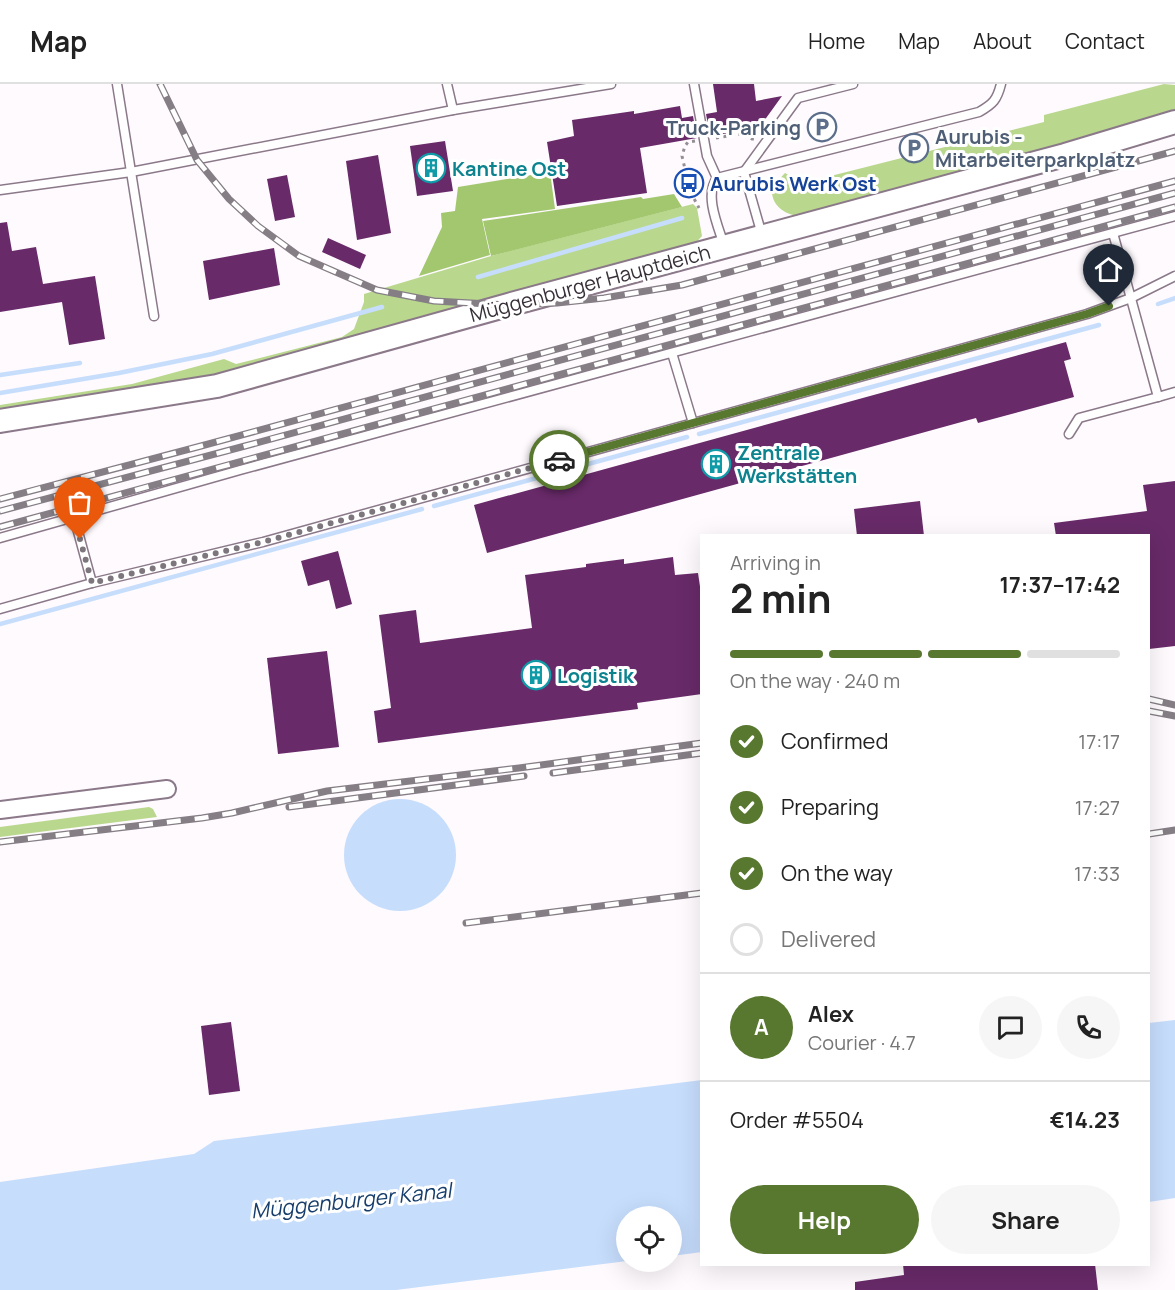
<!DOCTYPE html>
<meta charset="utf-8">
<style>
body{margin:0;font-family:Manrope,sans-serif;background:#f6f6f6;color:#222;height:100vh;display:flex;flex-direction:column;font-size:22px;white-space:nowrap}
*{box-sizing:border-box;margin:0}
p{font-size:20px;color:#767676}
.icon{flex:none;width:33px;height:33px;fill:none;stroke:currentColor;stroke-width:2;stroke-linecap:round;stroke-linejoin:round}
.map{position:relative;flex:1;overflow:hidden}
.sheet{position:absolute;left:700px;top:450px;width:450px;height:732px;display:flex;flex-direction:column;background:#fff;border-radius:0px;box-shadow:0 6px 24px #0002}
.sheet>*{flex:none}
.buttons{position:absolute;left:616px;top:1122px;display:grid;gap:12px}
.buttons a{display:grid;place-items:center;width:66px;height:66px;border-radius:50%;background:#fff;box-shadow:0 6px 24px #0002;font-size:30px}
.pin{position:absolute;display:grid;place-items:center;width:51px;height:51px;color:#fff;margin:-62px -26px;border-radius:50% 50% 50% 0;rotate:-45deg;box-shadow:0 0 6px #0007}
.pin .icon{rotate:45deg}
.courier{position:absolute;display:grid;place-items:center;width:60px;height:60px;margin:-30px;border:4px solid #58782f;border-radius:50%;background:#fff;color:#222;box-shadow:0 2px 8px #0007}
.headline em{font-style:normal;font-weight:700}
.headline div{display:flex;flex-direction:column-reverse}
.headline{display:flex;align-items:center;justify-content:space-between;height:102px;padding:0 30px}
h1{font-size:39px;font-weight:700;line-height:45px}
.bar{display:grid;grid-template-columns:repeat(4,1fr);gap:9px 6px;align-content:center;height:72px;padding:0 30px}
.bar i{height:8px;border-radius:4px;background:#e0e0e0}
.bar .selected{background:#58782f}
.bar p{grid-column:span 4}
.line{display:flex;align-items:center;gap:15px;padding:0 30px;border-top:2px solid #e0e0e0}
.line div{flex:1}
.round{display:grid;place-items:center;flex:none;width:63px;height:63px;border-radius:32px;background:#f6f6f6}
ol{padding:0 30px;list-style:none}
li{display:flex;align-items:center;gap:18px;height:66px}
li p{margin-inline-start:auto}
li .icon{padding:6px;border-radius:50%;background:#58782f;color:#fff;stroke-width:4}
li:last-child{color:#767676}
li i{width:33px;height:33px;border:3px solid #e0e0e0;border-radius:50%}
.cta{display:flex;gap:12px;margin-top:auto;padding:12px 30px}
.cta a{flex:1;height:69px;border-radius:36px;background:#58782f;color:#fff;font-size:24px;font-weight:700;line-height:69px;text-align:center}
.cta a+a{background:#f6f6f6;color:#222}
header{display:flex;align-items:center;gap:36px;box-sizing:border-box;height:84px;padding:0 30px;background:#fff;border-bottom:2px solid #e0e0e0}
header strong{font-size:28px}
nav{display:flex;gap:33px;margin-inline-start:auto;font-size:21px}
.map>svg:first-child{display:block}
.green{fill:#b9d88e}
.forest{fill:#a3c76f}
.water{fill:#c6ddfc}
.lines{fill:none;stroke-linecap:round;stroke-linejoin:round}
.stream{stroke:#c6ddfc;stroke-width:4.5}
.building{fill:#682a69}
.lane-casing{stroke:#8b798a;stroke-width:11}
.street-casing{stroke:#8b798a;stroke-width:20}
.secondary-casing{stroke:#8b798a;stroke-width:26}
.path{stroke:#958f95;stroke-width:3;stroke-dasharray:3 4.5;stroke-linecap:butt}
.lane{stroke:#fff;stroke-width:8}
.street{stroke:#fff;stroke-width:16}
.secondary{stroke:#fff;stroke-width:22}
.rail-casing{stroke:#857e85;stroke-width:7}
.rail{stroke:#fff;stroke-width:4.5;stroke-dasharray:14;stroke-linecap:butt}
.done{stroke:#7d777d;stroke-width:6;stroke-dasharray:0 10.8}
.route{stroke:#58782f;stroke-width:8}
.labels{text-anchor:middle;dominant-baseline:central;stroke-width:6;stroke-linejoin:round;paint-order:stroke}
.service-label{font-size:20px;font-weight:bold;fill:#4e5e75;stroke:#fff;text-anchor:end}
.culture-label{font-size:20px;font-weight:bold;fill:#0d838f;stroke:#fff;text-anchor:start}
.transit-label{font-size:20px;font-weight:bold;fill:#164399;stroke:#fff;text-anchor:start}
.street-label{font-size:20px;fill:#383038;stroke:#fff}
.water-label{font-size:21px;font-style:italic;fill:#163d6b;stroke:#fff}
</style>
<header>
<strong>Map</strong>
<nav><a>Home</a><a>Map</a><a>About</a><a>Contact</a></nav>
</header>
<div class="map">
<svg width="1175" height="1206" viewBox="0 0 1175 1206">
<rect width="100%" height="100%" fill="#fefafe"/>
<g class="green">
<path d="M1164 0 1175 1V29L803 132C786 132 770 122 772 103L785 89 803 99 1044 38V31Z"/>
<path d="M693 120 697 124 702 152 693 162 218 290 134 307 0 328V321L132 300 224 275 236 280 342 253 354 245 364 218V210L491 172Z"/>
<path d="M149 723 153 725 157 733 0 753V743Z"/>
</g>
<g class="forest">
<path d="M550 88 555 125 482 135 490 171 419 192 442 143 441 129 455 127 458 103Z"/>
<path d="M674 110 682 123 491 172 483 137 641 113 643 115Z"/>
</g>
<g class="water">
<circle cx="400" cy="771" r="56"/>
<path d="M1175 936V1114L1149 1118V939Z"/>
<path d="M702 996V1168L672 1172V1132H627V1177L396 1206H0V1098L194 1070 214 1057Z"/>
</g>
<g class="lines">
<g class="stream">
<path d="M478 193 682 134"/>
<path d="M1158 220 1175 214"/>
<path d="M0 291 80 279"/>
<path d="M0 309 119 289 212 270 382 223"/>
<path d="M699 350 1099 241"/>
<path d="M434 422 687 353"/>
<path d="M0 540 422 425"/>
</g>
</g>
<g class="building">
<path d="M713 0H754L756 17 782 12 754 51 748 46 710 52 706 30 717 28Z"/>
<path d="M680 22 682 34 693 32 697 54 640 64 647 109 557 122 547 58 574 52 572 36 634 27V30Z"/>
<path d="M445 57 453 107 417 112 410 62Z"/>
<path d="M378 71 391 149 357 156 346 77Z"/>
<path d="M287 91 295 133 275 137 267 95Z"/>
<path d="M7 138 12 167 36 163 43 200 95 192 105 255 69 261 62 218 0 228V139Z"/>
<path d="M328 154 366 171 360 185 322 168Z"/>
<path d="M274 164 280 201 209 216 203 177Z"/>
<path d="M1066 258 1071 275 1064 277 1074 313 978 339 976 334 487 469 474 421Z"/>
<path d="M1175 397V562L1149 565V452H1056L1054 439 1147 427 1143 401Z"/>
<path d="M920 417 924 452H857L854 425Z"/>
<path d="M338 467 352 520 336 525 329 496 308 502 301 477Z"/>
<path d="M673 473 675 491 698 489 702 516V610L637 619 638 625 378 659 374 627 391 624 379 531 416 526 420 559 532 544 525 491 586 483V480L624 475V480Z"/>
<path d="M327 567 339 663 278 670 267 574Z"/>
<path d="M231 938 240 1007 209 1011 201 942Z"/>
<path d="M903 1180H1095L1098 1206H855V1198L904 1191Z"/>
</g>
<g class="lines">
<g class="lane-casing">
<g id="lane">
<path d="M117 0 154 232"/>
<path d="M447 0 453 26"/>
<path d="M694 0 707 72 717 94"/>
<path d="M744 88 798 14 853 0"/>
<path d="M744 88 762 151"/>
<path d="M0 106 131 88 453 26 611 0"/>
<path d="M724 161C718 142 704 111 717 94L979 28C993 20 997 16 1001 0"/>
<path d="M672 269 693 339"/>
<path d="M1158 313 1175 308"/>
<path d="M1069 350 1079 334 1158 313 1113 149"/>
<path d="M74 433 92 499"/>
<path d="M0 454 240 386 1175 132"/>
<path d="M0 525 92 499 263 458 1087 230 1131 214 1175 192"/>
</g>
</g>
<g class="street-casing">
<path id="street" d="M0 726 167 705"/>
</g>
<g class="secondary-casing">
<path id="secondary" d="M0 337 217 302 508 221 1065 71 1175 38"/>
</g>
<g class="path">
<path d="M716 54 745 49 752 55H755"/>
<path d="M695 57 688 58 685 62 682 72 690 107 699 124"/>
</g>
<use href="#lane" class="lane"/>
<use href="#street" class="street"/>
<use href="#secondary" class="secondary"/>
<g class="rail-casing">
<g id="rail">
<path d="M160 0 197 76 229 115 258 142 299 172 377 206 434 217 508 221 557 219 604 214 682 201 1175 67"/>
<path d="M0 415 201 362 1175 97"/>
<path d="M0 427 245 362 1175 109"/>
<path d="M0 443 1175 123"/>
<path d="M1149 615 1175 621"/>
<path d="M1149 627 1175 632"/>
<path d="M553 689 702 669"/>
<path d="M289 723 524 692"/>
<path d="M1149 750 1175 746"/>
<path d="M0 758 202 734 232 729 327 707 519 684 702 659"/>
<path d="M466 839 702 809"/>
</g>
</g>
<use href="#rail" class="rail"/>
</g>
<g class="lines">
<path class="done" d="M80 455 92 499 263 458 559 376"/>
<path class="route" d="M559 376 1087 230 1109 222"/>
</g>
<defs>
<g id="parking-ring" transform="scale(1.5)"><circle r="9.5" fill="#fff" stroke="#5c6f8a" stroke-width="1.5"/><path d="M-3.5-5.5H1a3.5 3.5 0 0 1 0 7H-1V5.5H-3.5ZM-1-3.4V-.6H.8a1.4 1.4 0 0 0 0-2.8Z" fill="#5c6f8a"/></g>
<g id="building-ring" transform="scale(1.5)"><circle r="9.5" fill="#fff" stroke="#0f9aa8" stroke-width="1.5"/><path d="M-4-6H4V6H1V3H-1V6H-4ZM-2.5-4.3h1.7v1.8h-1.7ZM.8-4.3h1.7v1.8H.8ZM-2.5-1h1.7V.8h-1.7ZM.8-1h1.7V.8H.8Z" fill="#0f9aa8"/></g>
<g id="bus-ring" transform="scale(1.5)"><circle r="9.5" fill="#fff" stroke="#1a4fb4" stroke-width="1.5"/><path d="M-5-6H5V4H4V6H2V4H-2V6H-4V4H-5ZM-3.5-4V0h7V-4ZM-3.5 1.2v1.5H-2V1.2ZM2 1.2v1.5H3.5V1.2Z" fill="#1a4fb4"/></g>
</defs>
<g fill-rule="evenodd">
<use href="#parking-ring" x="822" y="43"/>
<use href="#parking-ring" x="914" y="64"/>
<use href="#building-ring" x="431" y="84"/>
<use href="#bus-ring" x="689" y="99"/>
<use href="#building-ring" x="716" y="380"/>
<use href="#building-ring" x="536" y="591"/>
</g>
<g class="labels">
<g class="service-label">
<text x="801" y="43">Truck-Parking</text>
<text x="935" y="52" text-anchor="start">Aurubis -<tspan x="935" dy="23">Mitarbeiterparkplatz</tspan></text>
</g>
<g class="culture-label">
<text x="452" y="84">Kantine Ost</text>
<text x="737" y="368">Zentrale<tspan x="737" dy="23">Werkstätten</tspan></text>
<text x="557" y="591">Logistik</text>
</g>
<g class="transit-label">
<text x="710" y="99">Aurubis Werk Ost</text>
</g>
<g class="street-label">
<text transform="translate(590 199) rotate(-15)">Müggenburger Hauptdeich</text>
</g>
<g class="water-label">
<text transform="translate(351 1116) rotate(-6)">Müggenburger Kanal</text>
</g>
</g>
</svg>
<div class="buttons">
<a><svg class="icon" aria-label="locate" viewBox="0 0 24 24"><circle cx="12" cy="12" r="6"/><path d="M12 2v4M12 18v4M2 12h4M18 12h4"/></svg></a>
</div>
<div class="pin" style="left:80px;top:455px;background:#ea580c"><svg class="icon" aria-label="bag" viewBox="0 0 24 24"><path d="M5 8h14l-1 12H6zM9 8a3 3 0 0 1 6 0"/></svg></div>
<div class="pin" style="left:1109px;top:222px;background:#1f2937"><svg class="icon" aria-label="home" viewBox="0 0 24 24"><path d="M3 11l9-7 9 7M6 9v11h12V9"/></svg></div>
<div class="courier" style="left:559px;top:376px"><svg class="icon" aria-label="car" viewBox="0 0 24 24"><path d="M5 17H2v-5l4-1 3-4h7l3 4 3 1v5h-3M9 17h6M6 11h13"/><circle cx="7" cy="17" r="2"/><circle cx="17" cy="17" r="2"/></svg></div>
<section class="sheet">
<div class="headline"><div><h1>2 min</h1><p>Arriving in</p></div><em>17:37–17:42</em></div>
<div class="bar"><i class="selected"></i><i class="selected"></i><i class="selected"></i><i></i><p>On the way · 240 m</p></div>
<ol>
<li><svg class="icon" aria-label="check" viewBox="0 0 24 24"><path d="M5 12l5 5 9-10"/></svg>Confirmed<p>17:17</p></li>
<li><svg class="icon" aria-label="check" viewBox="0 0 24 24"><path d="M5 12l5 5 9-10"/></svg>Preparing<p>17:27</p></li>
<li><svg class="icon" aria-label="check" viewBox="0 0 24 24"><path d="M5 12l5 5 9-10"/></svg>On the way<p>17:33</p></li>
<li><i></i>Delivered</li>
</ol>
<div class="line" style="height:108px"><b class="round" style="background:#58782f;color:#fff">A</b><div><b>Alex</b><p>Courier · 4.7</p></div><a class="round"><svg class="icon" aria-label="chat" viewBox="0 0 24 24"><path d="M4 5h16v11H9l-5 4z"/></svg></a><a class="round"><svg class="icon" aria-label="phone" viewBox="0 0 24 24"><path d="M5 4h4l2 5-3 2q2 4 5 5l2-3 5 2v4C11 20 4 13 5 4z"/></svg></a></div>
<div class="line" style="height:78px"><div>Order #5504</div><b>€14.23</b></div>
<div class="cta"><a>Help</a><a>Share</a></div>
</section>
</div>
